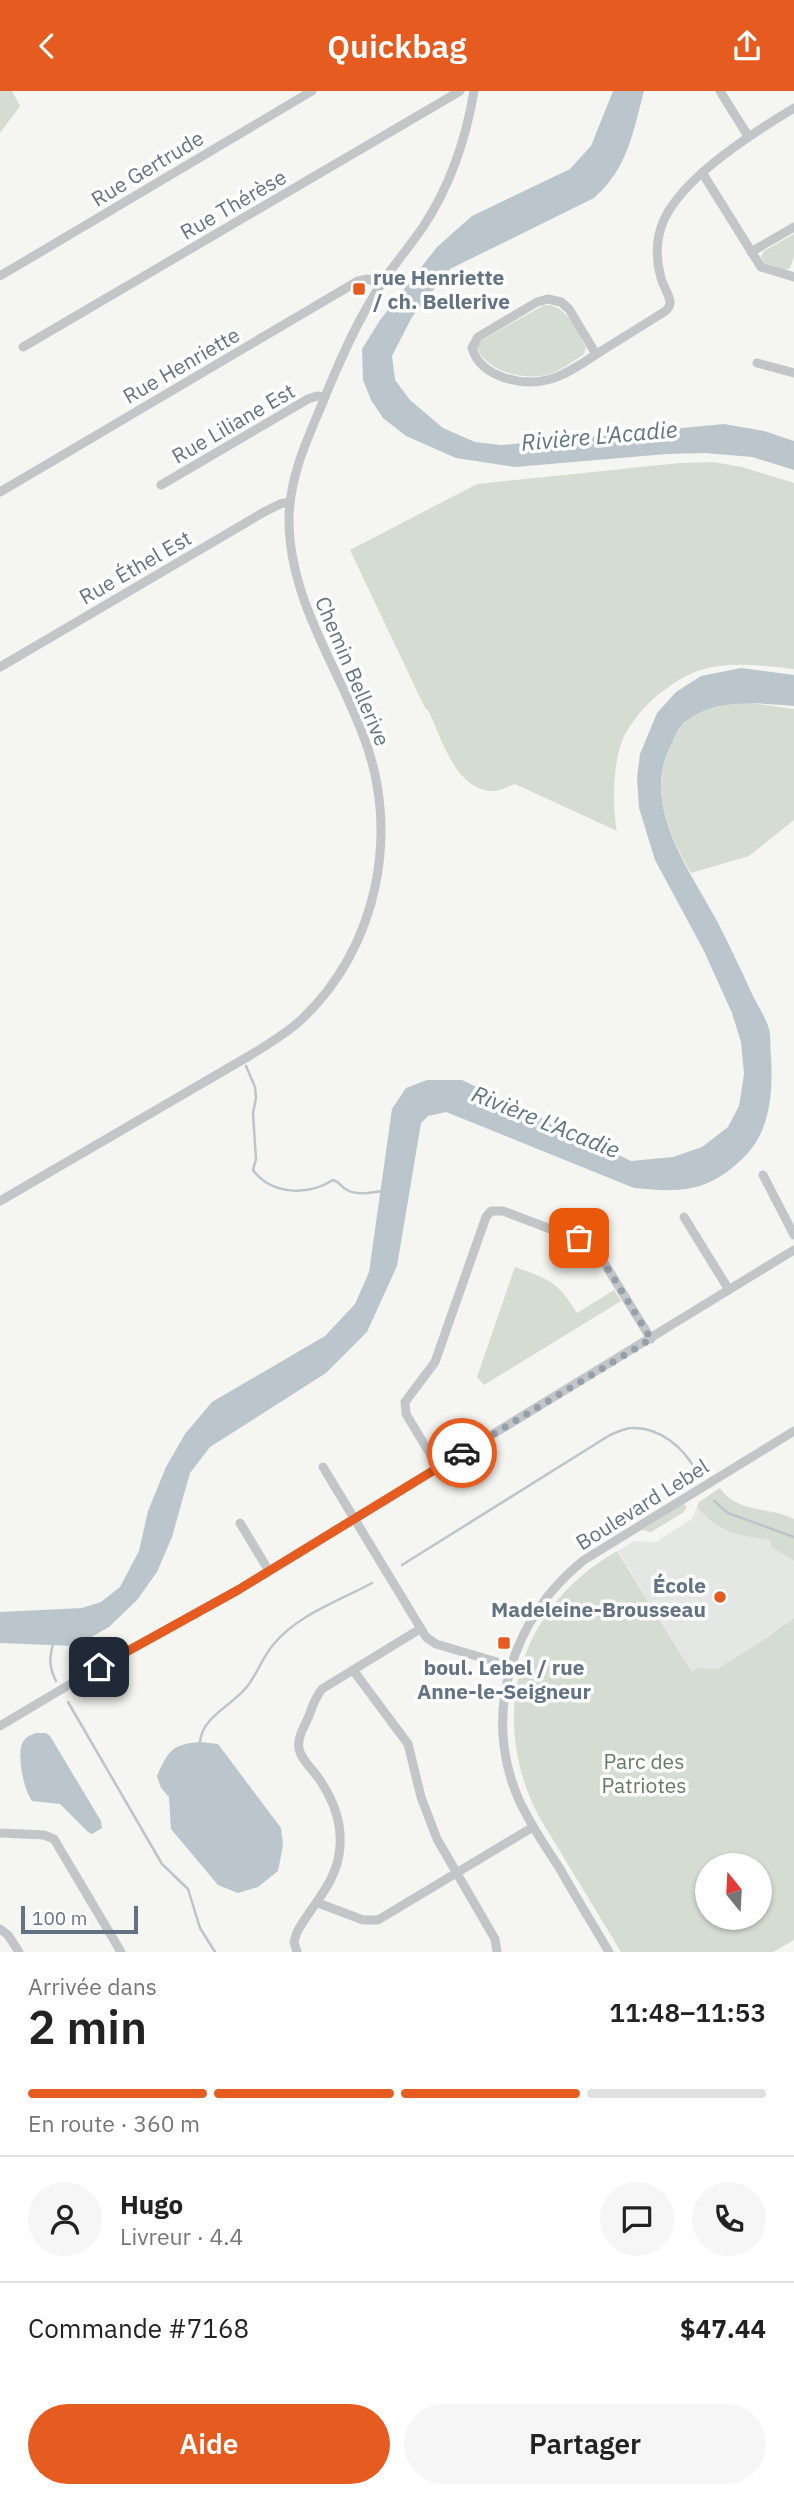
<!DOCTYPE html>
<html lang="fr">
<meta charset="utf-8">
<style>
body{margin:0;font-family:"IBM Plex Sans",sans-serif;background:#f6f6f6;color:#222;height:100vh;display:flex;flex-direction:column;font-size:26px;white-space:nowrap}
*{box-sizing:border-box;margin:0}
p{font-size:23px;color:#767676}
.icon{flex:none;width:38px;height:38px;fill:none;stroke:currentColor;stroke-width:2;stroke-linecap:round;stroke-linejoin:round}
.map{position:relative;height:1861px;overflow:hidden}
.sheet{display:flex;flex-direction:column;background:#fff;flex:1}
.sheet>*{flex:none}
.needle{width:46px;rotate:342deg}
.controls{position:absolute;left:695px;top:1762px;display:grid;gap:14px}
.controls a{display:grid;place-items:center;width:77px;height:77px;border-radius:50%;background:#fff;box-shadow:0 2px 5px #0004;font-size:35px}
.scale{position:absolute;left:21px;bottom:18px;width:117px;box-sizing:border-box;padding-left:7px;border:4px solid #637383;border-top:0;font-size:19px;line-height:24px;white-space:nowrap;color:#637383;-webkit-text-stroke:5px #fff;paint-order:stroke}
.pin{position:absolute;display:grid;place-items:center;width:60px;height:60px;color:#fff;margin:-30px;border-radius:14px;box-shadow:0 4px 10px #0006}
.courier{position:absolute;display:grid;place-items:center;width:70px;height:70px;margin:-35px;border:5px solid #e65c20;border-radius:50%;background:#fff;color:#222;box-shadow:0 2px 9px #0007}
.overview em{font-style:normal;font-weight:600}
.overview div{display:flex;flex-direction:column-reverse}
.overview{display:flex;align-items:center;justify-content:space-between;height:119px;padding:0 28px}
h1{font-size:46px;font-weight:600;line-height:52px}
.bar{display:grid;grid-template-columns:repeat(4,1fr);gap:10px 7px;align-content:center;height:84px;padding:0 28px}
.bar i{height:9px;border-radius:5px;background:#e0e0e0}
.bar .active{background:#e65c20}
.bar p{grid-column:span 4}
.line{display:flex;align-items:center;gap:18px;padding:0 28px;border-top:2px solid #e0e0e0}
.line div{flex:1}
.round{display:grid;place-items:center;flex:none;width:74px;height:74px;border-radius:37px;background:#f6f6f6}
.cta{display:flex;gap:14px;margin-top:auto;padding:14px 28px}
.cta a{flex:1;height:80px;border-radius:42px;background:#e65c20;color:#fff;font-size:28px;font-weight:600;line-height:80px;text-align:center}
.cta a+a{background:#f6f6f6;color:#222}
header{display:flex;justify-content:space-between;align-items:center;height:91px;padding:0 28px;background:#e65c20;color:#fff;font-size:32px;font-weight:600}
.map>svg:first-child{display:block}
.built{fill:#e5e7e5}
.green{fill:#d5dcd2;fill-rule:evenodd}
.water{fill:#bbc6cc}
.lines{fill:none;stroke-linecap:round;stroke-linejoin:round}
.stream{stroke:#bbc6cc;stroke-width:2.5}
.minor{stroke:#c2c6c9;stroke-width:9}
.done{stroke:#96a0aa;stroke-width:7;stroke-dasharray:0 12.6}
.route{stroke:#e65c20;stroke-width:9}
.poi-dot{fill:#e65c20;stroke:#fff;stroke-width:2.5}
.labels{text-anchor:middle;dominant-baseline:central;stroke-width:7;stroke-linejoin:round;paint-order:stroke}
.street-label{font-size:21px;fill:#637383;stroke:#fff}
.poi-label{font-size:21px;font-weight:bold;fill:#637383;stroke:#fff;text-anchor:start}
.park-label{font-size:21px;fill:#657a62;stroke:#fff}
.water-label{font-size:23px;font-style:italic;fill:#5f7580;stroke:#fff}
</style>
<header><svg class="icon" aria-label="back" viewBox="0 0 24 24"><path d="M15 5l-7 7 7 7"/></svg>Quickbag<svg class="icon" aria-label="share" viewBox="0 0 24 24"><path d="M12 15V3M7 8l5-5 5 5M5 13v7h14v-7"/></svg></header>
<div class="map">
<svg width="794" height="1861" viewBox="0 0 794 1861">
<rect width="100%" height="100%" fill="#f5f5f1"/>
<path class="built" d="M697 1416 711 1431 724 1439 770 1449 773 1456 794 1470V1527L769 1543 770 1546 715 1578 692 1581 618 1460 634 1450 656 1451 692 1428Z"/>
<g class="green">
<path d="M0 0H12L20 15 0 42Z"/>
<path d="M794 143V165L790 177 786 179 764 172 761 166 764 160Z"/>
<path d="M544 214C567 213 576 239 586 256L584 263C573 270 562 279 550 283 526 290 488 282 477 257L479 251Z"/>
<path d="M713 371 742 376 794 392V578C764 575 733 570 704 578 673 586 634 620 622 650 613 673 612 717 617 740L515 693C508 695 500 700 494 700 455 700 442 647 428 619L425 617 350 459 477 393 680 372Z"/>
<path d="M744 611 794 618V729L749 765 691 782C666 738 647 693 675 646 678 641 680 635 684 632 695 620 728 613 744 611Z"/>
<path d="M515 1176C550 1189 557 1190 577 1222L614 1199 621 1210 484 1294 477 1286Z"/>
<path d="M720 1397C738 1423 768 1415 794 1428V1470L772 1456 770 1449C738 1444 719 1443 697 1416L699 1411Z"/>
<path d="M683 1413 687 1415 684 1421 651 1441 642 1439Z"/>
<path d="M617 1460 692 1581 698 1577 716 1578 769 1546V1544L794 1527V1849L773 1861H621L538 1724C487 1623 519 1516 617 1460ZM707 1774H760V1827H707Z"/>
</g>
<g class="water">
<path d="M613 0H644C633 41 628 77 594 107L450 178 412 226 392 265 395 289 410 309 443 337 475 351 502 354 724 333 764 340 794 350V379L752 366 705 362 667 363 515 376 456 367 406 345 383 327 371 309 363 289 362 258 380 229 437 156 472 125 570 78 591 55Z"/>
<path d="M741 577 794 584V615C757 612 718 607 686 630 680 634 675 645 672 652 639 711 688 777 716 828 729 853 741 879 753 905 758 915 766 927 769 938 771 946 770 956 771 965 773 999 771 1038 746 1064 710 1101 683 1102 634 1097L446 1021 428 1025 421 1032 397 1175 367 1241 326 1282 210 1356 190 1382 172 1446 157 1481 137 1509 109 1536 75 1555 0 1552V1521L82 1517 101 1511 120 1496 139 1460 148 1420 166 1376 185 1343 212 1311 325 1245 355 1213 369 1181 392 1018 406 997 427 989H462L631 1070 673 1066 702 1056 728 1036 739 1015 744 983 741 951 732 922 704 860 655 769 639 717 637 687 640 663 657 622 676 601 701 585Z"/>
<path d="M36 1642H46L50 1645 101 1730 102 1737 92 1743 88 1741 60 1713 32 1710C24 1699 17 1667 22 1653 24 1647 30 1644 36 1642Z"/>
<path d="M200 1651 218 1653 281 1737 283 1754 278 1780 258 1796 238 1802 218 1794 171 1738 169 1706 161 1697 157 1685C168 1660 172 1653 200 1651Z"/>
</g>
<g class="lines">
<g class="stream">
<path d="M246 975 255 996 256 1007 253 1022 256 1068 253 1079C271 1104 308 1105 333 1089 340 1091 341 1096 347 1099 358 1105 372 1101 384 1100"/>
<path d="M714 1410 728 1422 794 1446"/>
<path d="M402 1474 610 1344C617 1341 625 1337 632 1337 660 1336 684 1357 696 1380"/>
<path d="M53 1553C49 1568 49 1576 56 1590"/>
<path d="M68 1611 162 1773 188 1798 200 1837 215 1861"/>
<path d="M200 1651C202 1627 229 1616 244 1599 256 1587 261 1568 273 1554 297 1524 339 1510 372 1492"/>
</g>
<g class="minor">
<path d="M720 0 748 45"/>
<path d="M703 83 761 176 794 186"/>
<path d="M751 161 794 136"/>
<path d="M0 185 312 0"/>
<path d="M23 256 460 0"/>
<path d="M596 263 569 218 561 211 548 208 537 211 478 246 472 257C481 287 523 296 551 288 569 283 587 269 603 259L664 221C668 218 669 217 670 212 670 204 663 195 661 187 657 173 656 158 659 144 668 94 753 42 794 17"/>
<path d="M757 272 794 282"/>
<path d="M161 394 308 308 317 305 324 306"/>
<path d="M0 401 358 190 368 188 381 194"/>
<path d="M0 576 264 421 280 413 290 411"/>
<path d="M763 1084 794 1144"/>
<path d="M0 1110 249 965C267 954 286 943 302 928 378 856 401 740 363 644 336 572 288 506 289 426 290 387 305 353 320 318 336 278 353 238 376 201 390 178 408 158 423 136 450 95 466 48 474 0"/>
<path d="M684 1126 729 1199"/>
<path d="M323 1376 426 1546 436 1553 510 1575"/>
<path d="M438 1376 406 1323 405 1311 435 1271 486 1126 491 1120H503L590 1153 597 1160 651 1248"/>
<path d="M240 1432 269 1480"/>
<path d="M353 1579 408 1653 421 1706 437 1748 495 1848 497 1861"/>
<path d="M0 1635 99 1576 238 1499 794 1159"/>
<path d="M0 1742 44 1744 54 1748 121 1861"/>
<path d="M318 1812 363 1829H378L533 1736"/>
<path d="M0 1838 8 1844 19 1861"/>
<path d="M297 1861 294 1851 297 1841C313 1812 338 1791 340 1755 342 1729 332 1706 317 1685 311 1677 301 1668 299 1658 297 1647 304 1636 308 1627 312 1617 315 1606 322 1598L420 1538"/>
<path d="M609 1861C593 1834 576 1806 560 1778 546 1756 530 1733 519 1709 481 1623 512 1526 584 1469L794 1340"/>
</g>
</g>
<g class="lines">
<path class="done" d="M462 1362 651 1248 597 1160 590 1153 579 1147"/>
<path class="route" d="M99 1576 238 1499 462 1362"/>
</g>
<g class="poi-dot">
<rect x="352" y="191" width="14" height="14" rx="3.5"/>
<circle cx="720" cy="1506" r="7"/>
<rect x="497" y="1545" width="14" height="14" rx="3.5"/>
</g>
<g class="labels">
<g class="street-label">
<text transform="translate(147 77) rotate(-31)">Rue Gertrude</text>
<text transform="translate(233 113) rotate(-30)">Rue Thérèse</text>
<text transform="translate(181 274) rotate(-30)">Rue Henriette</text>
<text transform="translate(233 332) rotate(-30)">Rue Liliane Est</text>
<text transform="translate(135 476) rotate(-30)">Rue Éthel Est</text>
<text transform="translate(353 580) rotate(67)">Chemin Bellerive</text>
<text transform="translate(642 1413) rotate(-32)">Boulevard Lebel</text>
</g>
<g class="poi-label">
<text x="373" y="186">rue Henriette<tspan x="373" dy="24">/ ch. Bellerive</tspan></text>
<text x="706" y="1494" text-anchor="end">École<tspan x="706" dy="24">Madeleine-Brousseau</tspan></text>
<text x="504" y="1576" text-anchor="middle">boul. Lebel / rue<tspan x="504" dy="24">Anne-le-Seigneur</tspan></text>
</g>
<g class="park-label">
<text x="644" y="1670">Parc des<tspan x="644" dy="24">Patriotes</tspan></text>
</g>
<g class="water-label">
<text transform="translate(599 344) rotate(-5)">Rivière L'Acadie</text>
<text transform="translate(546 1030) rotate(22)">Rivière L'Acadie</text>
</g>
</g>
</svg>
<div class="controls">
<a><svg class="needle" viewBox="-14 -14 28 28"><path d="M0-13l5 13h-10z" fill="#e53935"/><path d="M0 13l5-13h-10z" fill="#767676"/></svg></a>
</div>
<div class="scale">100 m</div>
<div class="pin" style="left:579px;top:1147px;background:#ea580c"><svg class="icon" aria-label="bag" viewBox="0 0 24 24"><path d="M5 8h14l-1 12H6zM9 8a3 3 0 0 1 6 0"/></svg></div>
<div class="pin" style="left:99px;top:1576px;background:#1f2937"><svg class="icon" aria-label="home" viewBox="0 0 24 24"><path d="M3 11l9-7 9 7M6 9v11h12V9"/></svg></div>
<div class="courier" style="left:462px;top:1362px"><svg class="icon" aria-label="car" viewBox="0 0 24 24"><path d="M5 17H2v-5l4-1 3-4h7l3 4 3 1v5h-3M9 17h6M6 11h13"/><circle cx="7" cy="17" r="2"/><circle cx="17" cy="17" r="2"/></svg></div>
</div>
<section class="sheet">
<div class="overview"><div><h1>2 min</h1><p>Arrivée dans</p></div><em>11:48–11:53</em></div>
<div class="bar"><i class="active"></i><i class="active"></i><i class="active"></i><i></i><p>En route · 360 m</p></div>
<div class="line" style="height:126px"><a class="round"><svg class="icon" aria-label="person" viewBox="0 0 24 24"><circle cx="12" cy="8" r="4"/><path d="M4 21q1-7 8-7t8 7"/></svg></a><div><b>Hugo</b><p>Livreur · 4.4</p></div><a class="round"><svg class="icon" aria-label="chat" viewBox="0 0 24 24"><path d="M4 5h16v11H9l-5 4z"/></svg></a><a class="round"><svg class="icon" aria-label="phone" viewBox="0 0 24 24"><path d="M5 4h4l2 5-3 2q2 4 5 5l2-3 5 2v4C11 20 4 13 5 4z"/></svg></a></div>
<div class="line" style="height:91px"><div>Commande #7168</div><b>$47.44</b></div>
<div class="cta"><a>Aide</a><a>Partager</a></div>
</section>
